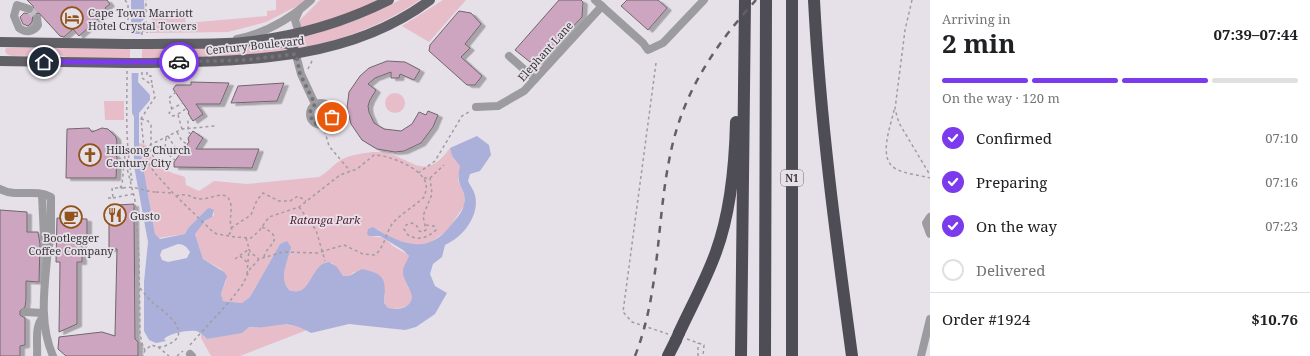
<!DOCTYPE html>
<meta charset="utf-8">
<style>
body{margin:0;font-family:"Noto Serif",serif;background:#f2f2f2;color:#202124;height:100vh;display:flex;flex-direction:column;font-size:15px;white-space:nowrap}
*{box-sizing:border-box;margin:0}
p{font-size:13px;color:#757577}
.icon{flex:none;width:22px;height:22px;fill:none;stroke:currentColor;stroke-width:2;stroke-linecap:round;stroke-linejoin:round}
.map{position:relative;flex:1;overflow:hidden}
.panel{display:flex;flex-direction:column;background:#fff;width:380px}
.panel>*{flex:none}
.pin{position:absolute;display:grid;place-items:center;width:34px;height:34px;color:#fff;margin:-17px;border:2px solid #fff;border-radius:50%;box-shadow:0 1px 4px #0007}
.courier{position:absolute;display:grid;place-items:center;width:40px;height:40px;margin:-20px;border:3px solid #7c3aed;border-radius:50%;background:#fff;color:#222;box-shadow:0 1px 5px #0007}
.head em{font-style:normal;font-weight:700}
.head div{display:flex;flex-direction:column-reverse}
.head{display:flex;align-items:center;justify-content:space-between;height:68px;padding:0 12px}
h1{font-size:26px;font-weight:700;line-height:30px}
.bar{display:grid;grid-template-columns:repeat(4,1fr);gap:6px 4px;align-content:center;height:48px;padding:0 12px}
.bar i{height:5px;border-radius:3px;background:#e0e0e0}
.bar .selected{background:#7c3aed}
.bar p{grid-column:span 4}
.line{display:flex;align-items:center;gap:10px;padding:0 12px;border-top:1px solid #e0e0e0}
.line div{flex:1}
ol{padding:0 12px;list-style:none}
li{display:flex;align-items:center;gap:12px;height:44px}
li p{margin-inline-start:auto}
li .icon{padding:4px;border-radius:50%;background:#7c3aed;color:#fff;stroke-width:4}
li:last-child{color:#757577}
li i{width:22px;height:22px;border:2px solid #e0e0e0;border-radius:50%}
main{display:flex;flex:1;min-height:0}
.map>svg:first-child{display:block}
.green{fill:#e6bdc9}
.water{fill:#aab0d9;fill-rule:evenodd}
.pier{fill:#e6e0e8}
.building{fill:#cda5c0;stroke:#6f676c;filter:url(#shadow)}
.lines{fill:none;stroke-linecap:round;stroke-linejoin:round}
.minor-tunnel{stroke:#c3bec5;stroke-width:8;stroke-dasharray:8 4;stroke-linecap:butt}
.path{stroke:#a19ca2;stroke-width:1.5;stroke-dasharray:3 3;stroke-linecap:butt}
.minor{stroke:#9c9b9f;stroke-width:8}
.major{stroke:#626067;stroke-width:10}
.highway{stroke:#4e4c54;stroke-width:12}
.rail{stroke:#635f64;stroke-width:2.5;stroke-dasharray:7 7;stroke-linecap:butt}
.path-bridge{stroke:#a19ca2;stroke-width:1.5;stroke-dasharray:3 3;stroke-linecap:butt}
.major-bridge{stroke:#626067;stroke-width:10}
.highway-bridge{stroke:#4e4c54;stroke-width:12}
.done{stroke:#767277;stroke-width:4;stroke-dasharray:0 7.2}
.route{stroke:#7c3aed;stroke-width:5}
.labels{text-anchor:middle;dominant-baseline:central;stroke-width:3.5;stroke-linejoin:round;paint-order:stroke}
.shield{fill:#e6e0e8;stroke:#6d696e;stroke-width:1}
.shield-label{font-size:10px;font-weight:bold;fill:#39363a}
.poi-label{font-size:11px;fill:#39363a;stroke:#e6e0e8;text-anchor:start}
.street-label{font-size:11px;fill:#39363a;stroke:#e6e0e8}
.park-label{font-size:11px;font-style:italic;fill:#551b33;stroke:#e6e0e8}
</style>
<main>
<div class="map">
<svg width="930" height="356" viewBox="0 0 930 356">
<defs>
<filter id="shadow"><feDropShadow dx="4.5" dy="2.5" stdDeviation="0" flood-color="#0004"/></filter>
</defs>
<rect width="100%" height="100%" fill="#e6e0e8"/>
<g class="green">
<path d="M276 0H306L301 4 266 22 228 32 149 33 152 18H185L186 23 267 16V11L276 10Z"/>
<path d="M320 0H378L336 19 302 27 299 24 300 20Z"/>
<path d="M400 0H420C319 69 191 59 74 59L59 55 13 56 8 55 5 52 6 48H145L304 36 359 19Z"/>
<path d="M443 0H466L429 42 402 26Z"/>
<circle cx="395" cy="103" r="10"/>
<path d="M104 101H124V120H105Z"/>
<path d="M139 143 146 145C155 169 161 169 185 177L186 185 199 191 214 181 247 184 319 177C328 172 333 165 341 160 346 156 368 152 374 152 409 150 421 188 450 148L452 156 460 166 458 180 465 196 464 206 447 231 429 243 413 245 390 238 377 229 374 237C384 236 386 240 393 246 398 250 404 251 409 256 407 263 405 271 405 278 405 283 410 288 411 293 416 308 398 309 388 308L384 303 385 294 354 272 349 276H343L332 263 326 262C313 271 308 298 289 290 280 280 285 266 289 255L280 244 250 297 242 303 223 301 221 294 226 281 221 269 203 259 195 234 198 227 214 215V211L207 209 188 228 185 234 158 238 155 234Z"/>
<path d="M275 324 298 326 307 330 240 356H211L201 338V334L207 339 223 336 249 327 256 328Z"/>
</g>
<path class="water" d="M131 0H144L145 18 141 22 138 82 150 95V100L139 113V143L155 234 160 239 185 234 188 228 207 209 209 208 214 210 212 217 205 221 195 234 203 259 224 272 227 276 221 294 223 301 242 303 250 297 280 244 287 241 291 247C288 262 278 277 289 290 312 299 310 263 329 262L337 267 343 276H349L362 269C386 274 386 280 384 303L388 308C395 309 403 310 409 304 418 294 402 283 403 271 403 267 407 261 409 256L403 250 380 236H369L367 234 368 229 373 227C400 244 428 256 451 225 456 219 463 212 464 204 467 194 461 190 459 181 458 177 459 170 460 166L452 156 450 148 477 136 489 145 491 155 480 171 470 174 468 181C470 186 474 190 475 195 480 216 463 237 445 245L442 257 433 264 430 274 435 286 447 293 435 314 416 327 405 330 349 324 311 333C284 316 274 330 249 327L242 333 207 339C204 336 200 332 196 331 188 330 170 333 164 339L166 341 156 343 149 340 144 331V282L148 242 134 166V117L132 113ZM178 244C184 244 187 247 190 252L187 258 168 262 162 260 160 255 162 250Z"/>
<path class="pier" d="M130 34H143L141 73H130Z"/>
<g class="building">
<path d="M27 0H107L110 4 105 8 107 11 79 36 73 29 64 37 60 36 39 13 33 14 32 22 28 26 23 24 20 17 24 13 30 14 34 10 33 6Z"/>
<path d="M559 0H581L583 2 582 17 539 62H530L515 50Z"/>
<path d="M627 0H658L667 8 648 30 621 6Z"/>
<path d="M459 11 471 13 481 24 465 44 470 48 461 57 482 76 475 85H467L429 51 430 45Z"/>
<path d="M387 61 405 62 420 70 414 80 400 74 399 78H391V72L375 78 368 84 376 90 370 100 368 106 369 112 374 123 384 129 401 131 412 124 419 112 426 115 428 111 438 115 433 127 421 143 404 151 395 152 377 149 362 140 351 124 347 108 349 92 360 76 369 68Z"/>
<path d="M191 82 229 83 220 104H196L203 114 193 121 188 113 189 112 173 89 176 85H191Z"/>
<path d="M284 83 277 101 231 103 238 86Z"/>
<path d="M89 128 92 132 102 128 108 129 116 137 117 143 113 152 117 157 116 178H66L67 129Z"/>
<path d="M193 131 203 138 196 149H259L252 168 174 167V162L189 142 188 138Z"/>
<path d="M134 204 135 339 138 342V356H66L58 349 59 337 102 332 115 336 117 249H109V210L117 209V205Z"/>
<path d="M0 210 27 212V232H38L40 244 39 282 26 281V300L25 307 20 311V315L25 318V345L20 346V356H0Z"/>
<path d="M57 218 87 219V238H82V262H77V324L59 332 60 262H56Z"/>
</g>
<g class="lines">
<path class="minor-tunnel" d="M29 9 37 18"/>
<g class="path">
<path d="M125 0 128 4V35"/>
<path d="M912 0 905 30 895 109 899 123 930 175"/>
<path d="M142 31H147V33"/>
<path d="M142 35V28L146 22V0"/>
<path d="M656 63 623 312 632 322 668 334"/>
<path d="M308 69 313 59"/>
<path d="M127 71C127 107 125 144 132 180H129"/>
<path d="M142 72V78L152 85 155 97 141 119 144 148 146 158 154 172 173 193 213 232 217 234 235 237 251 238 259 231 269 217 299 207 340 175 357 169 374 155C388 155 416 166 424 179 428 185 426 191 424 197 416 205 398 216 392 224 385 235 385 246 375 255L363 254 344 245 317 253 283 252 259 259 250 269 243 284 230 301 188 347"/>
<path d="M147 72V76H151L152 85"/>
<path d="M176 92 169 98 172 110 169 113 172 116 178 115 182 129"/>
<path d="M171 109 183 103"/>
<path d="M894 110C891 126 877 159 896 169 906 174 919 175 930 178"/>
<path d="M178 114 187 108"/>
<path d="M141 119 148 121 151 125V151L156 163 152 170"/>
<path d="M323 125 329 146 350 171"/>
<path d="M177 132 182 141 187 144"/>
<path d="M191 134 188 132V121L191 118"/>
<path d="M168 136 174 146 182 152"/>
<path d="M166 138 165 148 169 155 175 160"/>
<path d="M144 148 182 129 215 126"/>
<path d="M418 173 435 161 462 116 469 112"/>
<path d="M424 178H430L444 165"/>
<path d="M120 188 122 185 125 154 127 153 126 164 135 200 139 258 140 334 143 347 145 350"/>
<path d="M156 192 172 193"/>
<path d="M176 196C191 192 190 199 201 199 211 199 217 193 227 196 236 208 227 217 232 230L228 236"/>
<path d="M108 198H113L112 188H123"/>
<path d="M113 198 133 194"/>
<path d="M299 207 316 230 325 261"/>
<path d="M426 225 434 226 436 230C427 238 419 241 408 235L404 229 406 225 412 223 417 226 419 231 422 232 426 230 423 216 432 194 430 178"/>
<path d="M262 227C288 239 265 246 264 257"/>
<path d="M231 228 251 215 257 200 263 193 279 201H290L298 196 306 201"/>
<path d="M246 238 250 252 259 259"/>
<path d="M240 256 248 263"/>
<path d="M235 259 249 249"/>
<path d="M247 274 249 249"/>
<path d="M140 288C144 293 148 298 152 302 163 311 196 333 167 345 162 348 156 347 152 345L145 350 143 356"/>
<path d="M687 339 704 345 703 356"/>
<path d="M158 347 169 356"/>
<path d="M177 356 183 351"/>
<path d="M698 356V343"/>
</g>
<g class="minor">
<path d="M595 0 643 43 648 50 663 43 704 0"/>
<path d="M29 9 17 5 14 16 19 28C26 33 34 32 38 25L37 18"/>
<path d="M299 33 295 20 299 11"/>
<path d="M237 39C266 33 289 20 311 0"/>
<path d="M296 55 301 74 315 104"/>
<path d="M509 56 535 79"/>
<circle cx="321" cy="114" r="11"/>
<path d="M476 107 498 106 524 91 602 6"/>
<path d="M0 189C16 198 35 188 51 197V238L48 249C45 284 38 322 53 356"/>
<path d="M42 194 44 238 48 249"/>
<path d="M930 217 926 223 930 234"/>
<path d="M25 312 43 313"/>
<path d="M190 354 192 356"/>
<path d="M37 356C38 344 34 327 43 317"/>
<path d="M921 356 930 319"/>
</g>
<g class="major">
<path d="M0 42 125 44"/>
<path d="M273 42C285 43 292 42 296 55"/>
<path d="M145 44C177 43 211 45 243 42 294 37 343 23 389 0"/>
<path d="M0 61 126 63"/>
<path d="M145 63C242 61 348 62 430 0"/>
</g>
<g class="highway">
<path d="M814 0C820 119 836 238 852 356"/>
<path d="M679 333C691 307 706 280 716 252 731 211 735 165 736 122"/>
<path d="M668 356 676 340"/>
<path d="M741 356 745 0"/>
<path d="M765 356 766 0"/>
<path d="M792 356V0"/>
</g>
<path class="rail" d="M635 356C661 290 656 219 671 151 684 91 715 45 756 0"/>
<path class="path-bridge" d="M123 188C134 185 145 192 156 192"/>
<g class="major-bridge">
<path d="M125 44H145"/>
<path d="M126 63H145"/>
</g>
<path class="highway-bridge" d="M676 340 679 333"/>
</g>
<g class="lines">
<path class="done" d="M179 62 244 60 296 54 300 74 315 104 310 112 312 121C320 127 327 126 332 117"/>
<path class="route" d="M44 62H179"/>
</g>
<defs>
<g id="hotel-ring" transform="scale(1.15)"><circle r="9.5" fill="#e6e0e8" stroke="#915319" stroke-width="1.5"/><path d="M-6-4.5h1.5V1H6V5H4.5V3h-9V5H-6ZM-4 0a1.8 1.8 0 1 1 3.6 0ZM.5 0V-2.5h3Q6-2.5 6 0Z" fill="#915319"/></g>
<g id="church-ring" transform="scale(1.15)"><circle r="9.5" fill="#e6e0e8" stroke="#915319" stroke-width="1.5"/><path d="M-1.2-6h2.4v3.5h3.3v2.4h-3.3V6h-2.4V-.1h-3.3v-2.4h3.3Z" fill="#915319"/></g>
<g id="restaurant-ring" transform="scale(1.15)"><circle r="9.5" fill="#e6e0e8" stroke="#915319" stroke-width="1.5"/><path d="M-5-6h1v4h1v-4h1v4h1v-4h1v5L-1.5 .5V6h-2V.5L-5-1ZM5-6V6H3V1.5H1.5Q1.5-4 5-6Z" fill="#915319"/></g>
<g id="cafe-ring" transform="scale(1.15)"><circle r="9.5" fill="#e6e0e8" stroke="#915319" stroke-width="1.5"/><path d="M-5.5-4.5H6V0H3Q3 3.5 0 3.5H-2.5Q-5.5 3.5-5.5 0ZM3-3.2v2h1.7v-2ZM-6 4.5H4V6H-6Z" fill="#915319"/></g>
</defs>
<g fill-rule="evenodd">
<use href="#hotel-ring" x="72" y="18"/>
<use href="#church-ring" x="90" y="155"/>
<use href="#restaurant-ring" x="115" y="215"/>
<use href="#cafe-ring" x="71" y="217"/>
</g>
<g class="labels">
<rect class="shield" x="781" y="170" width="22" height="16" rx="3"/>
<g class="shield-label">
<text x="792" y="178">N1</text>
</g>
<g class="poi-label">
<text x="88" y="12">Cape Town Marriott<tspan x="88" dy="13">Hotel Crystal Towers</tspan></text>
<text x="106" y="149">Hillsong Church<tspan x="106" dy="13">Century City</tspan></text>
<text x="130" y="215">Gusto</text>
<text x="71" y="237" text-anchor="middle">Bootlegger<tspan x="71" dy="13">Coffee Company</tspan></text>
</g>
<g class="street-label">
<text transform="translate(255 45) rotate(-6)">Century Boulevard</text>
<text transform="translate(545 51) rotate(-48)">Elephant Lane</text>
</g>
<g class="park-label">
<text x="325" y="219">Ratanga Park</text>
</g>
</g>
</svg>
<div class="pin" style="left:332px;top:117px;background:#ea580c"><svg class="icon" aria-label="bag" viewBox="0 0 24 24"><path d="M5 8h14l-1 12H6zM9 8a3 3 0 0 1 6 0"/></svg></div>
<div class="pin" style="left:44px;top:62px;background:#1f2937"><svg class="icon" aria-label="home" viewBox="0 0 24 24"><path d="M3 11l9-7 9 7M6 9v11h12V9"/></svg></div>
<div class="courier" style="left:179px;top:62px"><svg class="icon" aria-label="car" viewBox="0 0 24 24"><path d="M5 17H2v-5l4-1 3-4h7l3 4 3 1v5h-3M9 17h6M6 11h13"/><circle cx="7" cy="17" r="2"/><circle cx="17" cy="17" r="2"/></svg></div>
</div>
<section class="panel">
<div class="head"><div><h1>2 min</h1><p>Arriving in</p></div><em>07:39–07:44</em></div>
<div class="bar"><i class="selected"></i><i class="selected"></i><i class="selected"></i><i></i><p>On the way · 120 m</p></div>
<ol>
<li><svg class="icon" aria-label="check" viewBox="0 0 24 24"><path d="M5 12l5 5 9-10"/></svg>Confirmed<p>07:10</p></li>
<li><svg class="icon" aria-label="check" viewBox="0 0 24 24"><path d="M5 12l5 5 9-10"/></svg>Preparing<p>07:16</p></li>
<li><svg class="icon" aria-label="check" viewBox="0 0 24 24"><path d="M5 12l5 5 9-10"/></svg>On the way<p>07:23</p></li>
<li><i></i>Delivered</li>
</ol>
<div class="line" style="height:52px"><div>Order #1924</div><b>$10.76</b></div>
</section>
</main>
